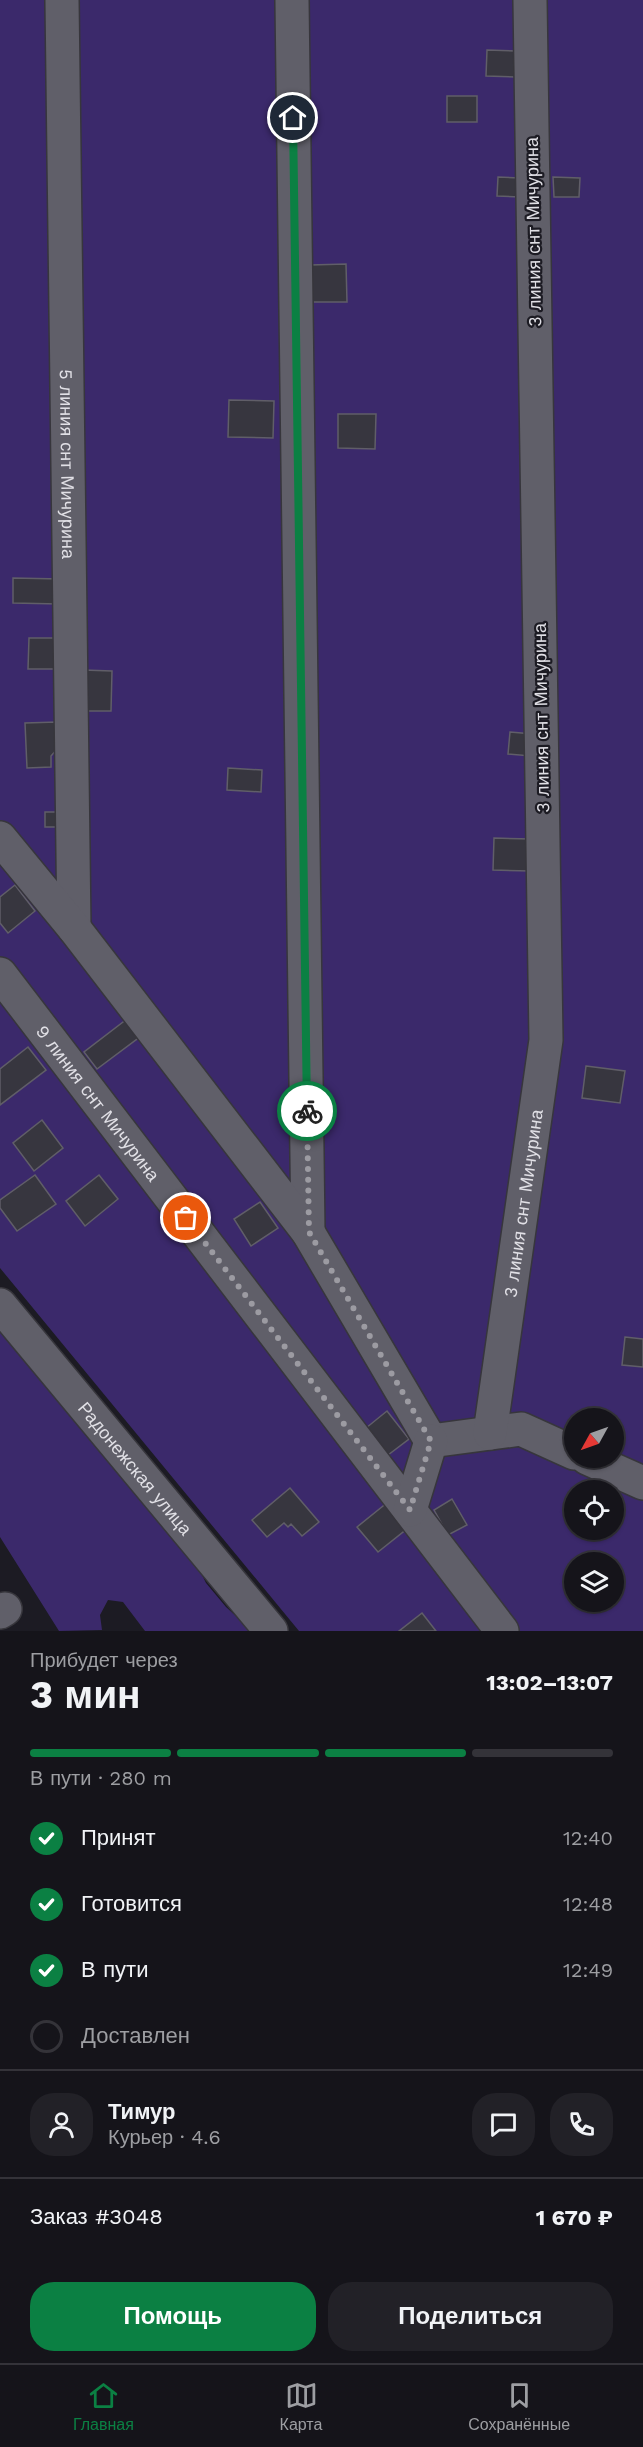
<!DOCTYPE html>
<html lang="ru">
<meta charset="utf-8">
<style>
body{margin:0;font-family:"Work Sans",sans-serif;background:#222127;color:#f1f3f6;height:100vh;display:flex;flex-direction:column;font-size:22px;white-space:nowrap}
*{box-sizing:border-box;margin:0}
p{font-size:20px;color:#9d9ea2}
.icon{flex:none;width:33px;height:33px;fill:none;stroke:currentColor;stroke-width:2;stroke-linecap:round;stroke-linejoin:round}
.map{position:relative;height:1631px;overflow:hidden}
.details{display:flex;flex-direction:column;background:#15141a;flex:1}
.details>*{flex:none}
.needle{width:39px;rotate:230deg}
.controls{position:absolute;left:564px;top:1408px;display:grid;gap:12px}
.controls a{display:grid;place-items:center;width:60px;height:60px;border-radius:50%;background:#15141a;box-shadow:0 2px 4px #0004,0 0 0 2px #343339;font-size:30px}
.pin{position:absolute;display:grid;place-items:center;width:51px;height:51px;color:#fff;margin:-26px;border:3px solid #fff;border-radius:50%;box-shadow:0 2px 6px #0007}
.courier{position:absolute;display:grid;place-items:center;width:60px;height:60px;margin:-30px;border:4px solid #0b8043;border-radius:50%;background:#fff;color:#222;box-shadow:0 2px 8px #0007}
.overview em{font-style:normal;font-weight:700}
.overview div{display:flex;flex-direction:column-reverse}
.overview{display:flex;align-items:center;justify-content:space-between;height:102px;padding:0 30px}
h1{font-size:39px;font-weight:700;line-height:45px}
.bar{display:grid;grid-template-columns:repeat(4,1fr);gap:9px 6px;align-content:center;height:72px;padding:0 30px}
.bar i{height:8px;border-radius:4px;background:#343339}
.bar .active{background:#0b8043}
.bar p{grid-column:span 4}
.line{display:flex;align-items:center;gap:15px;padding:0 30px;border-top:2px solid #343339}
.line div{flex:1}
.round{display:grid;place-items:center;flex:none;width:63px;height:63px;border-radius:24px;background:#222127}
ol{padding:0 30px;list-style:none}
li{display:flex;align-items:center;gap:18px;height:66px}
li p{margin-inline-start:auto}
li .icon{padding:6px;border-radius:50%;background:#0b8043;color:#fff;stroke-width:4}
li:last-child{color:#9d9ea2}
li i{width:33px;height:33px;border:3px solid #343339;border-radius:50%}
.primary-button{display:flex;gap:12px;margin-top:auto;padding:12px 30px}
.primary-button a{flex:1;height:69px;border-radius:24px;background:#0b8043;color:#fff;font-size:24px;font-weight:700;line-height:69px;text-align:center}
.primary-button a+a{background:#222127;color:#f1f3f6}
.dock{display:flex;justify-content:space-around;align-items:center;height:84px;border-top:2px solid #343339;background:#15141a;font-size:16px;color:#9d9ea2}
.dock a{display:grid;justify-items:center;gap:3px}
.dock .active{color:#0b8043}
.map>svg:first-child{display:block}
.green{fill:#3b296b;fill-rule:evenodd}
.building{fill:#37363f;stroke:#605e68;stroke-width:1.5}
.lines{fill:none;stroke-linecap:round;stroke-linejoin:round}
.minor-casing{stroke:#37363c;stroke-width:36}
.minor{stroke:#605f69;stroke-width:33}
.done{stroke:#9c9ba2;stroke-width:6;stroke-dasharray:0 10.8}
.route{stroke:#0b8043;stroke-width:8}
.labels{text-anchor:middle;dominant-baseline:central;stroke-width:4.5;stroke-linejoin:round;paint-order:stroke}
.street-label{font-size:18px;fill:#e1e0e6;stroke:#1c1b23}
</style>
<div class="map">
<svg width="643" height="1631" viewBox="0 0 643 1631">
<rect width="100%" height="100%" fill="#1c1b23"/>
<g class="green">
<path d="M0 0H643V1631H299L0 1268ZM574 1419H614V1458H574ZM574 1491H614V1530H574ZM574 1563H614V1602H574Z"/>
<path d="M0 1320 19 1335 65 1357 89 1386 189 1523 199 1569 206 1583 226 1607 252 1631H145L123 1602 108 1600 100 1615 102 1630 59 1631 0 1537Z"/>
</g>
<g class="building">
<path d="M487 50 516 51 515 77 486 76Z"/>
<rect x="447" y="96" width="30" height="26"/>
<path d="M498 177 520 178 519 197 497 196Z"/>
<path d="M553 177 580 178 579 197H554Z"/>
<path d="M346 264 347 302H310V265Z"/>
<path d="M229 400 274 401 273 438 228 437Z"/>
<path d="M338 414H376L375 449 338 448Z"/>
<path d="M13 578 60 579 59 604 13 603Z"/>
<path d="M29 638H64L62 669H28Z"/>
<path d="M83 670 112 671 111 711H83Z"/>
<path d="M57 722 59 747 51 756V767L27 768 25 723Z"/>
<path d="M510 732 533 734 531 756 508 754Z"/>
<path d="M228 768 262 770 261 792 227 790Z"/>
<path d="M45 812H63L64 827H45Z"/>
<path d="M494 838 531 839 530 871 493 870Z"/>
<path d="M15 885 35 911 8 933 0 923V897Z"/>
<path d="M127 1019 141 1036 97 1069 84 1052Z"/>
<path d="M28 1047 46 1070 0 1105V1069Z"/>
<path d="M586 1066 625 1071 620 1103 582 1098Z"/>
<path d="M42 1120 63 1148 34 1171 13 1143Z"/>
<path d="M35 1175 56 1204 17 1231 0 1208V1200Z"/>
<path d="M99 1175 118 1199 85 1226 66 1201Z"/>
<path d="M260 1202 278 1228 251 1246 234 1219Z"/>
<path d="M625 1337 643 1339V1367L622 1365Z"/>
<path d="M387 1411 409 1439 388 1455 366 1428Z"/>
<path d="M290 1488 319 1522 302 1536 291 1524 288 1527 284 1523 267 1537 252 1520Z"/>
<path d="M452 1499 467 1525 448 1535 434 1510Z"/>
<path d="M388 1502 408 1528 378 1552 357 1527Z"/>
<path d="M422 1613 436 1631H399Z"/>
</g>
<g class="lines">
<g class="minor-casing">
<g id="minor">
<path id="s1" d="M62 0 74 928"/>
<path d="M292 0 308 1232"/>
<path d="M0 838 74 928 308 1232 431 1441 521 1429 574 1453"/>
<path id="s2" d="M0 974 502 1631"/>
<path id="s3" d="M0 1305 271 1631"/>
<path id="s4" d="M490 1433 546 1040 530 0"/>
<path d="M587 1458 643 1483"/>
<path d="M410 1510 431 1441"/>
<path d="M0 1612 5 1609"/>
</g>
</g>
<use href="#minor" class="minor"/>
</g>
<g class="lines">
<path class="done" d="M186 1218 410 1510 431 1441 309 1232 307 1111"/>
<path class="route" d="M293 118 307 1111"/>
</g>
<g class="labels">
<g class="street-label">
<text transform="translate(533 232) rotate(-91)">3 линия снт Мичурина</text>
<text stroke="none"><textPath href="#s1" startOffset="464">5 линия снт Мичурина</textPath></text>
<text transform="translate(541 718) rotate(-91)">3 линия снт Мичурина</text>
<text stroke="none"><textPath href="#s2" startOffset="162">9 линия снт Мичурина</textPath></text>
<text stroke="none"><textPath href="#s4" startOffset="232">3 линия снт Мичурина</textPath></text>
<text stroke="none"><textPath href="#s3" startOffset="212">Радонежская улица</textPath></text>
</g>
</g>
</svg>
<div class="controls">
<a><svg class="needle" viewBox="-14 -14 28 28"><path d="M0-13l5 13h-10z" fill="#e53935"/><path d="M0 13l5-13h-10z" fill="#9d9ea2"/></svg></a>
<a><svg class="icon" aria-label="locate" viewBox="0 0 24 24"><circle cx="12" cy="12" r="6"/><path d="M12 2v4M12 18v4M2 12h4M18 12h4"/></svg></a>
<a><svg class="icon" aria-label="layers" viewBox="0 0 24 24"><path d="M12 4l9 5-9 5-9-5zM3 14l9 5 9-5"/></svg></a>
</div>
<div class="pin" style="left:186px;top:1218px;background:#ea580c"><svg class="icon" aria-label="bag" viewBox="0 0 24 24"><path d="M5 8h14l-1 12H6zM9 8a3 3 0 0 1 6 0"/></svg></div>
<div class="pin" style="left:293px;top:118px;background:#1f2937"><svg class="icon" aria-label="home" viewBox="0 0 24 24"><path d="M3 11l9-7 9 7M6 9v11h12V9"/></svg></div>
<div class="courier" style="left:307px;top:1111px"><svg class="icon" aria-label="bike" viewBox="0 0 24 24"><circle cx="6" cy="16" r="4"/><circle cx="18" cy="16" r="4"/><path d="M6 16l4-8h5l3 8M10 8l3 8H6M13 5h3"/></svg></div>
</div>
<section class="details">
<div class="overview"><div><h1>3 мин</h1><p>Прибудет через</p></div><em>13:02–13:07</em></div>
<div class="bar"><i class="active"></i><i class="active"></i><i class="active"></i><i></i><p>В пути · 280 m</p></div>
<ol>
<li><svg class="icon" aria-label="check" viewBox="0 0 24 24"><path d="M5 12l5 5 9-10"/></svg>Принят<p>12:40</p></li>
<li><svg class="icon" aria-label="check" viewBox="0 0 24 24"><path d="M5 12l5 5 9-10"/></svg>Готовится<p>12:48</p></li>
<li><svg class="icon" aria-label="check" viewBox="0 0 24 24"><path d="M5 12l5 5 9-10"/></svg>В пути<p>12:49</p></li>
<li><i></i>Доставлен</li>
</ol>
<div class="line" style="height:108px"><a class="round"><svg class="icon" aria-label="person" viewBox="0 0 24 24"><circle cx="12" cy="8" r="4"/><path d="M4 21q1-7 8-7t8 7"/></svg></a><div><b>Тимур</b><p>Курьер · 4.6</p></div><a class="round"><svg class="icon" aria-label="chat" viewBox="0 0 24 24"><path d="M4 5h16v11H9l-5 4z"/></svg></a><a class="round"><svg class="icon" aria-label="phone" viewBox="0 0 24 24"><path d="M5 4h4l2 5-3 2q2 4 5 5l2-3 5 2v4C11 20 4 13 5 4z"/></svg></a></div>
<div class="line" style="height:78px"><div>Заказ #3048</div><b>1 670 ₽</b></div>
<div class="primary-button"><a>Помощь</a><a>Поделиться</a></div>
</section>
<nav class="dock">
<a class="active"><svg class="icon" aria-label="home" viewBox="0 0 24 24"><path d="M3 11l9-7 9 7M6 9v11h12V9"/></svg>Главная</a>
<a><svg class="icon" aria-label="map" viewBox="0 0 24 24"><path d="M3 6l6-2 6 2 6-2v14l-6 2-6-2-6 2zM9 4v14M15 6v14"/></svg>Карта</a>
<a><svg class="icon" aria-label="saved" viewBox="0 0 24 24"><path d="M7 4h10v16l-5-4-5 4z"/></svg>Сохранённые</a>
</nav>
